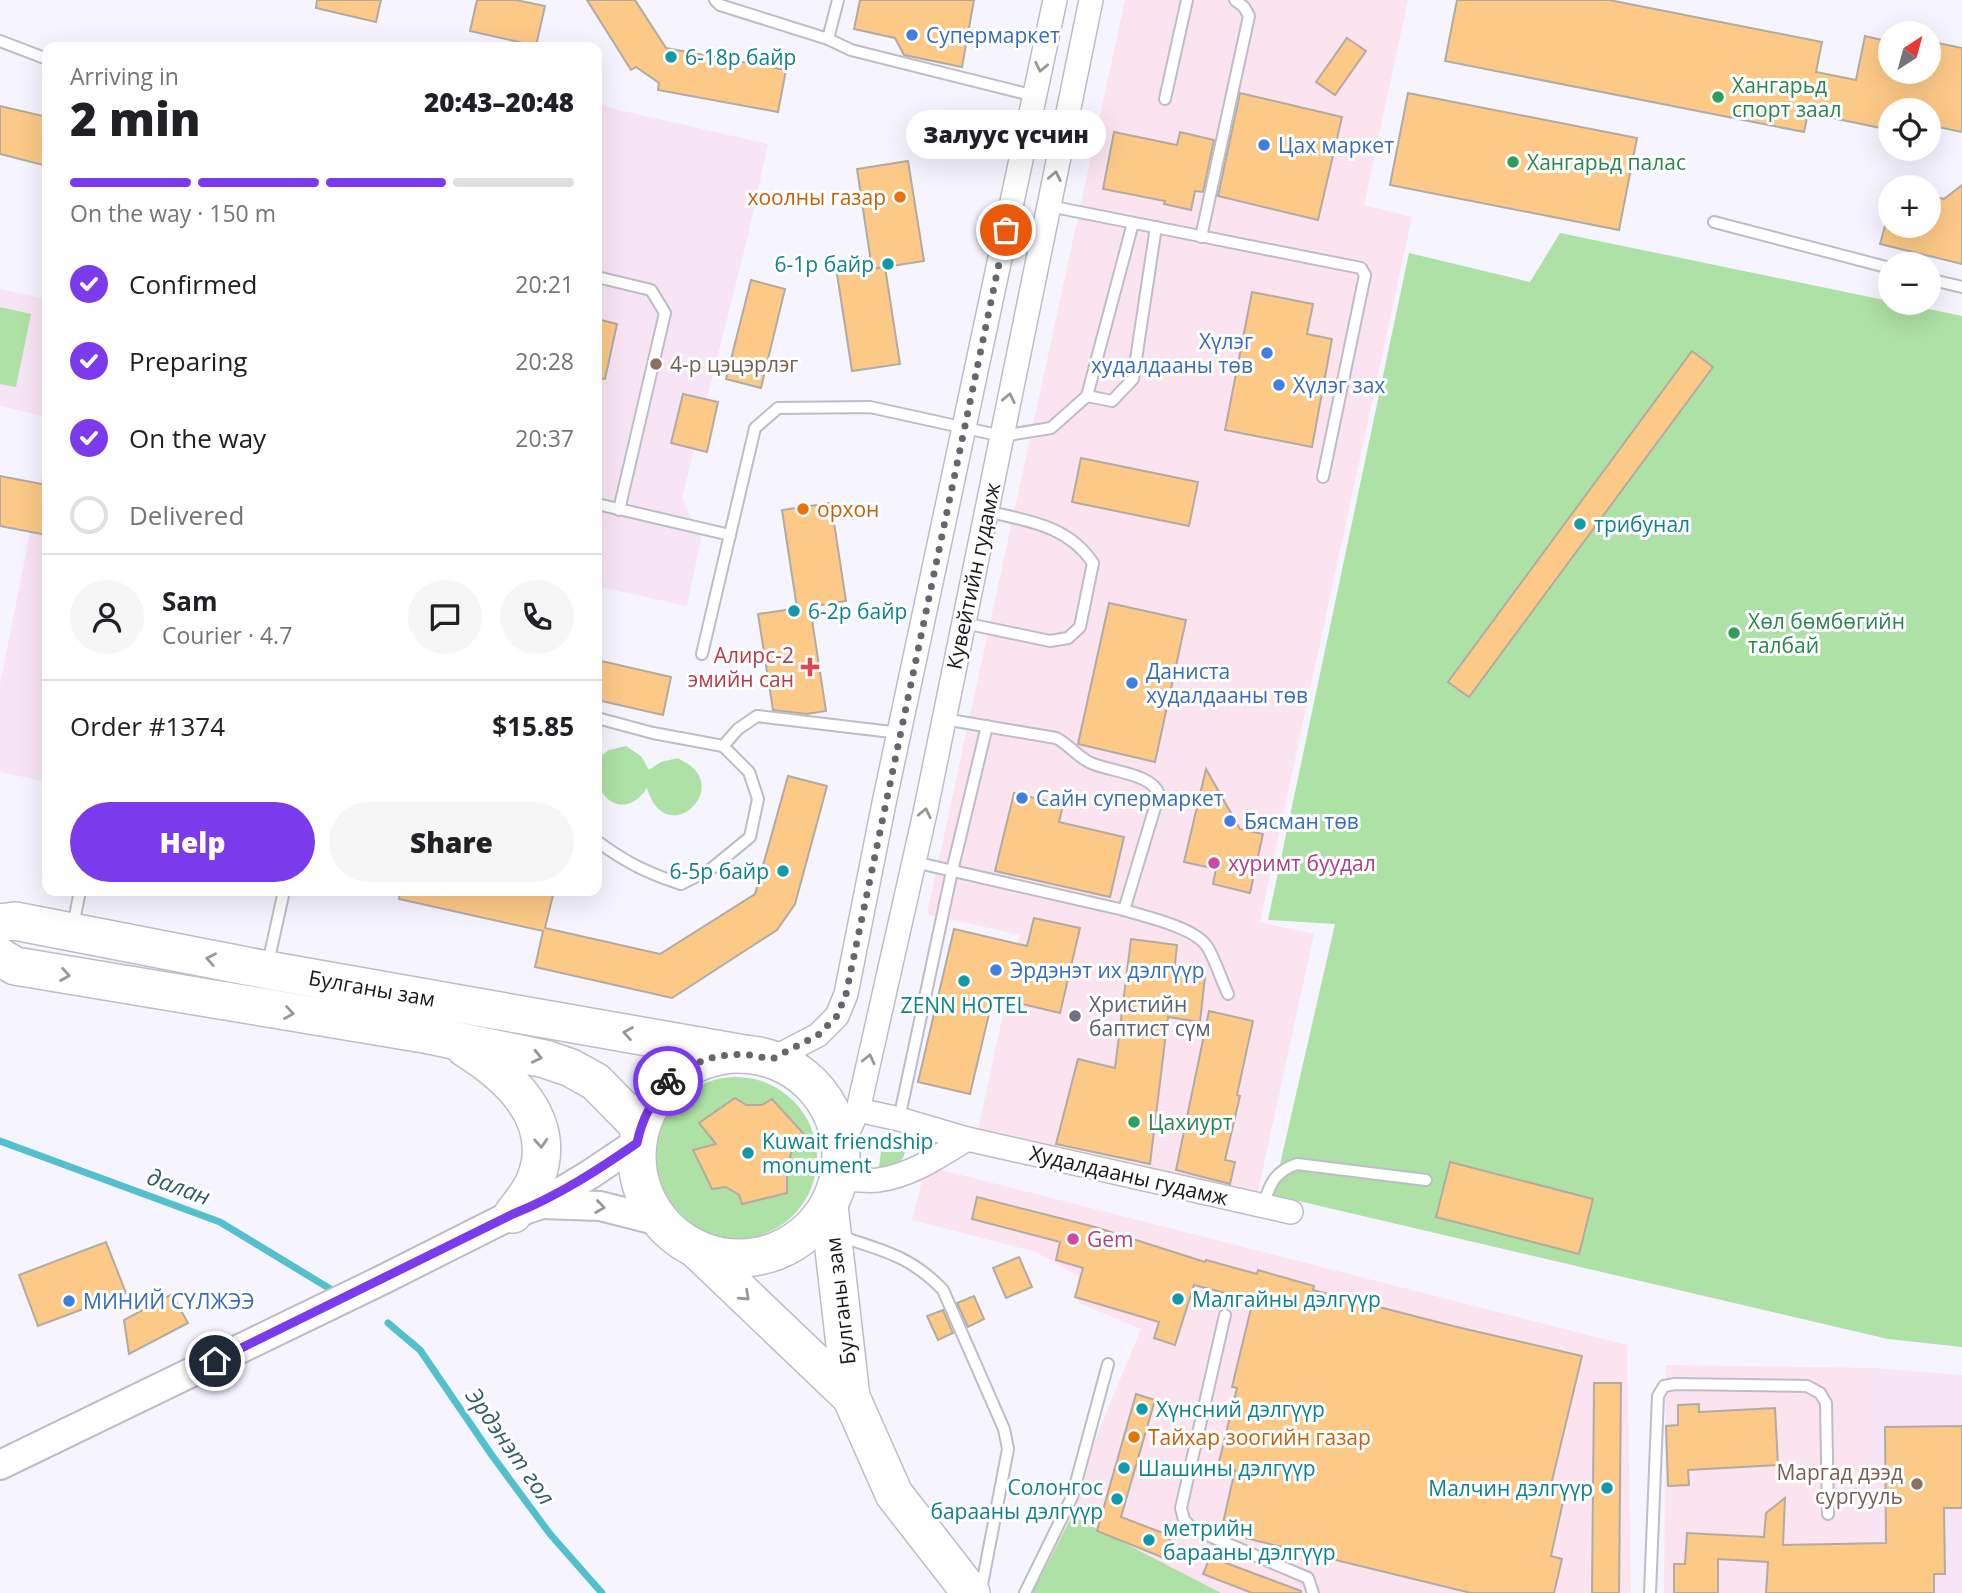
<!DOCTYPE html>
<meta charset="utf-8">
<style>
body{margin:0;font-family:"Open Sans",sans-serif;background:#f6f6f6;color:#202124;height:100vh;display:flex;flex-direction:column;font-size:26px;white-space:nowrap}
*{box-sizing:border-box;margin:0}
p{font-size:23px;color:#757577}
.icon{flex:none;width:38px;height:38px;fill:none;stroke:currentColor;stroke-width:2;stroke-linecap:round;stroke-linejoin:round}
.map{position:relative;flex:1;overflow:hidden}
.side{position:absolute;left:42px;top:42px;width:560px;height:854px;display:flex;flex-direction:column;background:#fff;border-radius:14px;box-shadow:0 7px 28px #0002}
.side>*{flex:none}
.needle{width:46px;rotate:36deg}
.fabs{position:absolute;left:1878px;top:21px;display:grid;gap:14px}
.fabs a{display:grid;place-items:center;width:63px;height:63px;border-radius:50%;background:#fff;box-shadow:0 7px 28px #0002;font-size:35px}
.pin{position:absolute;display:grid;place-items:center;width:60px;height:60px;color:#fff;margin:-30px;border:4px solid #fff;border-radius:50%;box-shadow:0 2px 7px #0007}
.courier{position:absolute;display:grid;place-items:center;width:70px;height:70px;margin:-35px;border:5px solid #7c3aed;border-radius:50%;background:#fff;color:#222;box-shadow:0 2px 9px #0007}
.bubble{position:absolute;height:49px;border-radius:24px;background:#fff;box-shadow:0 7px 28px #0002;font-size:23px;font-weight:800;line-height:49px;text-align:center}
.headline em{font-style:normal;font-weight:800}
.headline div{display:flex;flex-direction:column-reverse}
.headline{display:flex;align-items:center;justify-content:space-between;height:119px;padding:0 28px}
h1{font-size:46px;font-weight:800;line-height:52px}
.bar{display:grid;grid-template-columns:repeat(4,1fr);gap:10px 7px;align-content:center;height:84px;padding:0 28px}
.bar i{height:9px;border-radius:5px;background:#e0e0e0}
.bar .current{background:#7c3aed}
.bar p{grid-column:span 4}
.line{display:flex;align-items:center;gap:18px;padding:0 28px;border-top:2px solid #e0e0e0}
.line div{flex:1}
.round{display:grid;place-items:center;flex:none;width:74px;height:74px;border-radius:37px;background:#f6f6f6}
ol{padding:0 28px;list-style:none}
li{display:flex;align-items:center;gap:21px;height:77px}
li p{margin-inline-start:auto}
li .icon{padding:7px;border-radius:50%;background:#7c3aed;color:#fff;stroke-width:4}
li:last-child{color:#757577}
li i{width:38px;height:38px;border:4px solid #e0e0e0;border-radius:50%}
.primary-button{display:flex;gap:14px;margin-top:auto;padding:14px 28px}
.primary-button a{flex:1;height:80px;border-radius:42px;background:#7c3aed;color:#fff;font-size:28px;font-weight:800;line-height:80px;text-align:center}
.primary-button a+a{background:#f6f6f6;color:#202124}
.map>svg:first-child{display:block}
.commercial{fill:#fbe4f0}
.education{fill:#f7e5f6}
.green{fill:#aee1a5}
.lines{fill:none;stroke-linecap:round;stroke-linejoin:round}
.stream{stroke:#52c0ce;stroke-width:7}
.building{fill:#fcc987;stroke:#b2aba3;stroke-width:2}
.service-casing{stroke:#bdbdc7;stroke-width:14}
.minor-casing{stroke:#bdbdc7;stroke-width:26}
.tertiary-casing{stroke:#bdbdc7;stroke-width:32}
.trunk-casing{stroke:#bdbdc7;stroke-width:40}
.service{stroke:#fff;stroke-width:10}
.minor{stroke:#fff;stroke-width:23}
.tertiary{stroke:#fff;stroke-width:28}
.trunk{stroke:#fff;stroke-width:37}
.oneway{stroke:#989899}
.done{stroke:#66666c;stroke-width:7;stroke-dasharray:0 12.6}
.route{stroke:#7c3aed;stroke-width:9}
.shop-dot{fill:#3f7fe0;stroke:#fff;stroke-width:2.5}
.culture-dot{fill:#0f9aa8;stroke:#fff;stroke-width:2.5}
.leisure-dot{fill:#2e9e5b;stroke:#fff;stroke-width:2.5}
.food-dot{fill:#e8710a;stroke:#fff;stroke-width:2.5}
.education-dot{fill:#8d6e63;stroke:#fff;stroke-width:2.5}
.health-dot{fill:#e0444e;stroke:#fff;stroke-width:2.5}
.hotel-dot{fill:#d1479c;stroke:#fff;stroke-width:2.5}
.worship-dot{fill:#6b7280;stroke:#fff;stroke-width:2.5}
.labels{text-anchor:middle;dominant-baseline:central;stroke-width:6;stroke-linejoin:round;paint-order:stroke}
.shop-label{font-size:21px;fill:#366cbe;stroke:#fff;text-anchor:start}
.culture-label{font-size:21px;fill:#0d838f;stroke:#fff;text-anchor:start}
.leisure-label{font-size:21px;fill:#27864d;stroke:#fff;text-anchor:start}
.food-label{font-size:21px;fill:#c56008;stroke:#fff;text-anchor:start}
.education-label{font-size:21px;fill:#785e54;stroke:#fff;text-anchor:start}
.street-label{font-size:21px;fill:#19191d;stroke:#fff}
.health-label{font-size:21px;fill:#be3a42;stroke:#fff;text-anchor:end}
.hotel-label{font-size:21px;fill:#b23c85;stroke:#fff;text-anchor:start}
.worship-label{font-size:21px;fill:#5b616d;stroke:#fff;text-anchor:start}
.water-label{font-size:23px;font-style:italic;fill:#2f5e65;stroke:#fff}
</style>
<div class="map">
<svg width="1962" height="1593" viewBox="0 0 1962 1593">
<rect width="100%" height="100%" fill="#f5f4ff"/>
<g class="commercial">
<path d="M1125 0H1408L1364 205 1412 217 1260 922 1314 934 1257 1196 977 1135 1020 935 927 914Z"/>
<path d="M926 1166 1627 1345 1631 1593H1135L1047 1556 1141 1329 1079 1303 1078 1276 1036 1252 912 1220Z"/>
<path d="M1666 1365 1874 1368 1871 1593H1664Z"/>
</g>
<g class="education">
<path d="M597 105 768 144 749 231 682 498 701 539 687 606 597 586Z"/>
<path d="M0 289 47 299V417L0 406Z"/>
<path d="M47 446V782L0 772V685Z"/>
<path d="M1874 1368 1962 1375V1593H1871Z"/>
</g>
<g class="green">
<path d="M1560 233 1962 316V1347L1888 1339 1273 1195 1335 924 1268 920 1409 253 1530 282Z"/>
<path d="M0 307 31 314 16 387 0 384Z"/>
<path d="M626 746 641 756 649 770 661 762 678 758C682 761 688 763 692 767 725 796 664 847 647 788 624 823 589 798 598 758L609 750Z"/>
<circle cx="736" cy="1158" r="81"/>
<path d="M883 1137 896 1140 905 1151C903 1165 892 1166 879 1167Z"/>
<path d="M1072 1516 1221 1593H1032Z"/>
</g>
<g class="lines">
<g class="stream">
<path d="M0 1141 220 1222 332 1290"/>
<path d="M388 1323 420 1350 491 1454 550 1534 602 1593"/>
</g>
</g>
<g class="building">
<path d="M317 0H381L376 22 316 8Z"/>
<path d="M477 0H516L545 6 536 46 470 31Z"/>
<path d="M587 0H635L666 48 786 70 778 112 658 90 659 83 636 67 631 70Z"/>
<path d="M860 0H974L962 67 904 55 895 38 854 29Z"/>
<path d="M1457 0H1609L1822 42 1816 72 1856 80 1865 36 1890 42V72H1928V41L1962 48V132L1928 125V110H1890V130L1808 113 1804 132 1445 61Z"/>
<path d="M1347 38 1366 51 1335 95 1316 82Z"/>
<path d="M1240 93 1342 117 1318 220 1218 196Z"/>
<path d="M1408 93 1637 138 1619 230 1390 185Z"/>
<path d="M0 106 47 117V166L0 154Z"/>
<path d="M1114 132 1177 145 1180 132 1214 140 1203 192 1195 191 1191 210 1164 204 1165 201 1103 189Z"/>
<path d="M908 161 924 261 872 269 857 169Z"/>
<path d="M1962 185V264L1880 244 1885 226H1928V195L1944 199Z"/>
<path d="M885 267 900 364 852 371 837 274Z"/>
<path d="M751 280 785 289 761 388 726 379Z"/>
<path d="M1252 292 1313 304 1307 334 1332 339 1312 447 1225 430Z"/>
<path d="M597 319 617 324 605 379 597 378Z"/>
<path d="M1692 351 1713 367 1469 697 1448 682Z"/>
<path d="M683 394 718 402 707 452 671 443Z"/>
<path d="M1081 458 1198 482 1189 526 1072 502Z"/>
<path d="M0 476 47 485V535L0 526Z"/>
<path d="M831 503 846 601 810 607 826 711 807 714 773 710 758 614 799 608H797L782 510Z"/>
<path d="M1109 603 1186 620 1155 762 1078 744Z"/>
<path d="M597 660 671 677 663 715 597 700Z"/>
<path d="M1206 769 1240 829 1263 834 1250 893 1213 884 1216 869 1184 862Z"/>
<path d="M788 776 827 786 795 904 777 930 672 998 535 967 543 931 399 899 400 891H554L545 928 660 954 755 894Z"/>
<path d="M1014 793 1063 805 1059 822 1124 837 1110 897 995 871Z"/>
<path d="M1034 918 1080 928 1060 1013 993 997 970 1094 918 1082 954 929 1027 946Z"/>
<path d="M1131 939 1177 945 1174 973 1205 977 1200 1022 1168 1017 1150 1164 1056 1144 1078 1059 1115 1068Z"/>
<path d="M1209 1011 1253 1021 1237 1095 1240 1096 1225 1160 1235 1162 1230 1184 1176 1170Z"/>
<path d="M735 1098 746 1105H762L772 1099 804 1134 791 1153 787 1172V1193L742 1204 739 1195 726 1187 712 1189 693 1150 716 1144 699 1123Z"/>
<path d="M1450 1162 1593 1199 1579 1254 1436 1217Z"/>
<path d="M977 1197 1095 1227 1205 1262 1206 1260 1257 1274 1258 1270 1314 1286 1313 1290 1453 1326 1582 1356 1551 1485 1566 1488 1551 1556 1562 1559 1554 1593H1471L1221 1532 1235 1470 1218 1466 1237 1388 1232 1387 1253 1300 1194 1285 1175 1345 1154 1338 1159 1322 1075 1297 1083 1268 1056 1260 1060 1242 972 1219Z"/>
<path d="M106 1242 126 1293 38 1326 19 1275Z"/>
<path d="M1019 1257 1032 1287 1006 1298 993 1268Z"/>
<path d="M172 1294 188 1323 129 1354 124 1320Z"/>
<path d="M974 1296 984 1319 968 1327 957 1303Z"/>
<path d="M943 1310 953 1333 938 1340 927 1316Z"/>
<path d="M1594 1383H1621L1619 1593H1592Z"/>
<path d="M1136 1394 1155 1400 1121 1517 1171 1536 1164 1558 1097 1531Z"/>
<path d="M1699 1404V1412L1775 1408 1778 1465 1688 1470 1689 1485 1668 1486 1666 1426 1678 1425V1405Z"/>
<path d="M1962 1426V1508H1944L1945 1574H1934V1593H1766L1768 1562 1718 1559V1593H1674V1564H1685L1687 1533 1764 1537 1766 1513 1785 1498 1783 1545 1886 1543 1885 1427Z"/>
<path d="M1210 1557 1301 1591V1593H1252L1203 1574Z"/>
</g>
<g class="lines">
<g class="service-casing">
<g id="service">
<path d="M715 0 720 5 828 39 851 50 1035 96"/>
<path d="M828 39 838 0"/>
<path d="M0 41 47 59"/>
<path d="M1165 99 1187 0"/>
<path d="M1049 206 1361 268 1365 275 1323 477"/>
<path d="M1714 222 1890 268"/>
<path d="M1201 237 1249 16 1244 7 1235 0"/>
<path d="M597 277 651 290 665 313 619 510"/>
<path d="M1928 279 1962 287"/>
<path d="M1087 396 1112 401 1133 379 1156 227"/>
<path d="M597 504 730 535"/>
<path d="M964 623 1050 641 1068 638 1080 627 1093 563C1068 525 1027 521 986 511"/>
<path d="M702 654 755 428 778 408 870 407 1002 436 1051 428 1087 396 1133 223"/>
<path d="M597 718 653 733 723 746"/>
<path d="M597 841C625 862 647 873 681 884L711 869 750 837 758 799 749 772 723 746 738 729 757 716 900 733"/>
<path d="M914 862 1124 910 1159 794C1151 773 1111 772 1091 763 1077 757 1070 745 1056 738L944 719"/>
<path d="M1124 910C1147 917 1197 928 1208 948 1216 962 1221 979 1228 994"/>
<path d="M73 926 80 891"/>
<path d="M268 963 284 891"/>
<path d="M899 1119 952 871 987 726"/>
<path d="M1263 1205C1270 1184 1275 1171 1297 1164L1426 1180"/>
<path d="M839 1236C881 1250 911 1256 943 1290L1004 1429 1008 1449 981 1590"/>
<path d="M1225 1315 1181 1508 1184 1520 1193 1529 1308 1578 1313 1593"/>
<path d="M1025 1593 1072 1497 1108 1364"/>
<path d="M1650 1593 1658 1396 1664 1386 1675 1384 1807 1386 1820 1393 1826 1403 1828 1514"/>
</g>
</g>
<g class="minor-casing">
<g id="minor">
<path d="M772 1059 818 1035 837 1016 846 994 884 803 1055 0"/>
<path d="M858 1110 899 1119 967 1139 1291 1212"/>
<path d="M841 1147 858 1110 925 813 1091 0"/>
<path d="M839 1178C852 1179 865 1182 878 1180 910 1176 940 1156 967 1139"/>
</g>
</g>
<g class="tertiary-casing">
<g id="tertiary">
<path d="M542 1204 600 1206 659 1221"/>
<path d="M0 1465 382 1280 513 1214 539 1205 589 1175 637 1143"/>
</g>
</g>
<g class="trunk-casing">
<g id="trunk">
<path d="M0 923 15 921 267 970 744 1054"/>
<path d="M0 957 15 966 424 1034 545 1059 571 1068 596 1082 640 1127"/>
<path d="M465 1048C510 1076 558 1120 536 1178 532 1191 521 1203 513 1214"/>
<circle cx="739" cy="1156" r="102"/>
<path d="M829 1206 851 1397 894 1494 971 1593"/>
<path d="M696 1249 851 1397"/>
</g>
</g>
<use href="#service" class="service"/>
<use href="#minor" class="minor"/>
<use href="#tertiary" class="tertiary"/>
<use href="#trunk" class="trunk"/>
</g>
<defs><path id="oneway-chevron" d="M-2-3.5L2.5 0L-2 3.5" fill="none" stroke-width="1.6" stroke-linecap="round" stroke-linejoin="round" transform="scale(1.75)"/></defs>
<g class="oneway">
<use href="#oneway-chevron" transform="translate(1041 67) rotate(102)"/>
<use href="#oneway-chevron" transform="translate(1055 176) rotate(-79)"/>
<use href="#oneway-chevron" transform="translate(1009 398) rotate(-78)"/>
<use href="#oneway-chevron" transform="translate(925 813) rotate(-78)"/>
<use href="#oneway-chevron" transform="translate(211 959) rotate(-169)"/>
<use href="#oneway-chevron" transform="translate(65 975) rotate(10)"/>
<use href="#oneway-chevron" transform="translate(289 1013) rotate(9)"/>
<use href="#oneway-chevron" transform="translate(628 1033) rotate(-170)"/>
<use href="#oneway-chevron" transform="translate(537 1057) rotate(13)"/>
<use href="#oneway-chevron" transform="translate(869 1059) rotate(-77)"/>
<use href="#oneway-chevron" transform="translate(541 1143) rotate(87)"/>
<use href="#oneway-chevron" transform="translate(600 1207) rotate(8)"/>
<use href="#oneway-chevron" transform="translate(745 1296) rotate(43)"/>
</g>
<g class="lines">
<path class="done" d="M668 1081 691 1065 717 1056 744 1054 772 1059 818 1035 837 1016 846 994 1006 230"/>
<path class="route" d="M215 1361 513 1214C558 1196 598 1170 637 1143 642 1118 653 1100 668 1081"/>
</g>
<g class="shop-dot">
<circle cx="912" cy="35" r="7"/>
<circle cx="1264" cy="145" r="7"/>
<circle cx="1267" cy="353" r="7"/>
<circle cx="1279" cy="385" r="7"/>
<circle cx="1132" cy="683" r="7"/>
<circle cx="1022" cy="798" r="7"/>
<circle cx="1230" cy="821" r="7"/>
<circle cx="996" cy="970" r="7"/>
<circle cx="69" cy="1301" r="7"/>
</g>
<g class="culture-dot">
<circle cx="671" cy="57" r="7"/>
<circle cx="888" cy="264" r="7"/>
<circle cx="1580" cy="524" r="7"/>
<circle cx="794" cy="611" r="7"/>
<circle cx="783" cy="871" r="7"/>
<circle cx="964" cy="981" r="7"/>
<circle cx="748" cy="1153" r="7"/>
<circle cx="1178" cy="1299" r="7"/>
<circle cx="1142" cy="1409" r="7"/>
<circle cx="1124" cy="1468" r="7"/>
<circle cx="1607" cy="1488" r="7"/>
<circle cx="1117" cy="1499" r="7"/>
<circle cx="1149" cy="1540" r="7"/>
</g>
<g class="leisure-dot">
<circle cx="1718" cy="97" r="7"/>
<circle cx="1513" cy="162" r="7"/>
<circle cx="1734" cy="633" r="7"/>
<circle cx="1134" cy="1122" r="7"/>
</g>
<g class="food-dot">
<circle cx="900" cy="197" r="7"/>
<circle cx="803" cy="509" r="7"/>
<circle cx="1134" cy="1437" r="7"/>
</g>
<g class="education-dot">
<circle cx="656" cy="364" r="7"/>
<circle cx="1917" cy="1484" r="7"/>
</g>
<path class="health-dot" d="M806.5 656.5h7v7h7v7h-7v7h-7v-7h-7v-7h7z"/>
<g class="hotel-dot">
<circle cx="1214" cy="863" r="7"/>
<circle cx="1073" cy="1239" r="7"/>
</g>
<circle class="worship-dot" cx="1075" cy="1016" r="7"/>
<g class="labels">
<g class="shop-label">
<text x="926" y="35">Супермаркет</text>
<text x="1278" y="145">Цах маркет</text>
<text x="1253" y="341" text-anchor="end">Хүлэг<tspan x="1253" dy="24">худалдааны төв</tspan></text>
<text x="1293" y="385">Хүлэг зах</text>
<text x="1146" y="671">Даниста<tspan x="1146" dy="24">худалдааны төв</tspan></text>
<text x="1036" y="798">Сайн супермаркет</text>
<text x="1244" y="821">Бясман төв</text>
<text x="1010" y="970">Эрдэнэт их дэлгүүр</text>
<text x="83" y="1301">МИНИЙ СҮЛЖЭЭ</text>
</g>
<g class="culture-label">
<text x="685" y="57">6-18р байр</text>
<text x="874" y="264" text-anchor="end">6-1р байр</text>
<text x="1594" y="524">трибунал</text>
<text x="808" y="611">6-2р байр</text>
<text x="769" y="871" text-anchor="end">6-5р байр</text>
<text x="964" y="1005" text-anchor="middle">ZENN HOTEL</text>
<text x="762" y="1141">Kuwait friendship<tspan x="762" dy="24">monument</tspan></text>
<text x="1192" y="1299">Малгайны дэлгүүр</text>
<text x="1156" y="1409">Хүнсний дэлгүүр</text>
<text x="1138" y="1468">Шашины дэлгүүр</text>
<text x="1103" y="1487" text-anchor="end">Солонгос<tspan x="1103" dy="24">барааны дэлгүүр</tspan></text>
<text x="1593" y="1488" text-anchor="end">Малчин дэлгүүр</text>
<text x="1163" y="1528">метрийн<tspan x="1163" dy="24">барааны дэлгүүр</tspan></text>
</g>
<g class="leisure-label">
<text x="1732" y="85">Хангарьд<tspan x="1732" dy="24">спорт заал</tspan></text>
<text x="1527" y="162">Хангарьд палас</text>
<text x="1748" y="621">Хөл бөмбөгийн<tspan x="1748" dy="24">талбай</tspan></text>
<text x="1148" y="1122">Цахиурт</text>
</g>
<g class="food-label">
<text x="886" y="197" text-anchor="end">хоолны газар</text>
<text x="817" y="509">орхон</text>
<text x="1148" y="1437">Тайхар зоогийн газар</text>
</g>
<g class="education-label">
<text x="670" y="364">4-р цэцэрлэг</text>
<text x="1903" y="1472" text-anchor="end">Маргад дээд<tspan x="1903" dy="24">сургууль</tspan></text>
</g>
<g class="street-label">
<text transform="translate(973 576) rotate(-78)">Кувейтийн гудамж</text>
<text transform="translate(372 988) rotate(10)">Булганы зам</text>
<text transform="translate(1129 1175) rotate(13)">Худалдааны гудамж</text>
<text transform="translate(840 1301) rotate(-97)">Булганы зам</text>
</g>
<g class="health-label">
<text x="794" y="655">Aлирс-2<tspan x="794" dy="24">эмийн сан</tspan></text>
</g>
<g class="hotel-label">
<text x="1228" y="863">хуримт буудал</text>
<text x="1087" y="1239">Gem</text>
</g>
<g class="worship-label">
<text x="1089" y="1004">Христийн<tspan x="1089" dy="24">баптист сүм</tspan></text>
</g>
<g class="water-label">
<text transform="translate(179 1186) rotate(20)">далан</text>
<text transform="translate(511 1446) rotate(55)">Эрдэнэт гол</text>
</g>
</g>
</svg>
<div class="fabs">
<a><svg class="needle" viewBox="-14 -14 28 28"><path d="M0-13l5 13h-10z" fill="#e53935"/><path d="M0 13l5-13h-10z" fill="#757577"/></svg></a>
<a><svg class="icon" aria-label="locate" viewBox="0 0 24 24"><circle cx="12" cy="12" r="6"/><path d="M12 2v4M12 18v4M2 12h4M18 12h4"/></svg></a>
<a>+</a>
<a>−</a>
</div>
<div class="pin" style="left:1006px;top:230px;background:#ea580c"><svg class="icon" aria-label="bag" viewBox="0 0 24 24"><path d="M5 8h14l-1 12H6zM9 8a3 3 0 0 1 6 0"/></svg></div>
<div class="pin" style="left:215px;top:1361px;background:#1f2937"><svg class="icon" aria-label="home" viewBox="0 0 24 24"><path d="M3 11l9-7 9 7M6 9v11h12V9"/></svg></div>
<div class="courier" style="left:668px;top:1081px"><svg class="icon" aria-label="bike" viewBox="0 0 24 24"><circle cx="6" cy="16" r="4"/><circle cx="18" cy="16" r="4"/><path d="M6 16l4-8h5l3 8M10 8l3 8H6M13 5h3"/></svg></div>
<div class="bubble" style="left:906px;top:110px;width:200px">Залуус үсчин</div>
<section class="side">
<div class="headline"><div><h1>2 min</h1><p>Arriving in</p></div><em>20:43–20:48</em></div>
<div class="bar"><i class="current"></i><i class="current"></i><i class="current"></i><i></i><p>On the way · 150 m</p></div>
<ol>
<li><svg class="icon" aria-label="check" viewBox="0 0 24 24"><path d="M5 12l5 5 9-10"/></svg>Confirmed<p>20:21</p></li>
<li><svg class="icon" aria-label="check" viewBox="0 0 24 24"><path d="M5 12l5 5 9-10"/></svg>Preparing<p>20:28</p></li>
<li><svg class="icon" aria-label="check" viewBox="0 0 24 24"><path d="M5 12l5 5 9-10"/></svg>On the way<p>20:37</p></li>
<li><i></i>Delivered</li>
</ol>
<div class="line" style="height:126px"><a class="round"><svg class="icon" aria-label="person" viewBox="0 0 24 24"><circle cx="12" cy="8" r="4"/><path d="M4 21q1-7 8-7t8 7"/></svg></a><div><b>Sam</b><p>Courier · 4.7</p></div><a class="round"><svg class="icon" aria-label="chat" viewBox="0 0 24 24"><path d="M4 5h16v11H9l-5 4z"/></svg></a><a class="round"><svg class="icon" aria-label="phone" viewBox="0 0 24 24"><path d="M5 4h4l2 5-3 2q2 4 5 5l2-3 5 2v4C11 20 4 13 5 4z"/></svg></a></div>
<div class="line" style="height:91px"><div>Order #1374</div><b>$15.85</b></div>
<div class="primary-button"><a>Help</a><a>Share</a></div>
</section>
</div>
